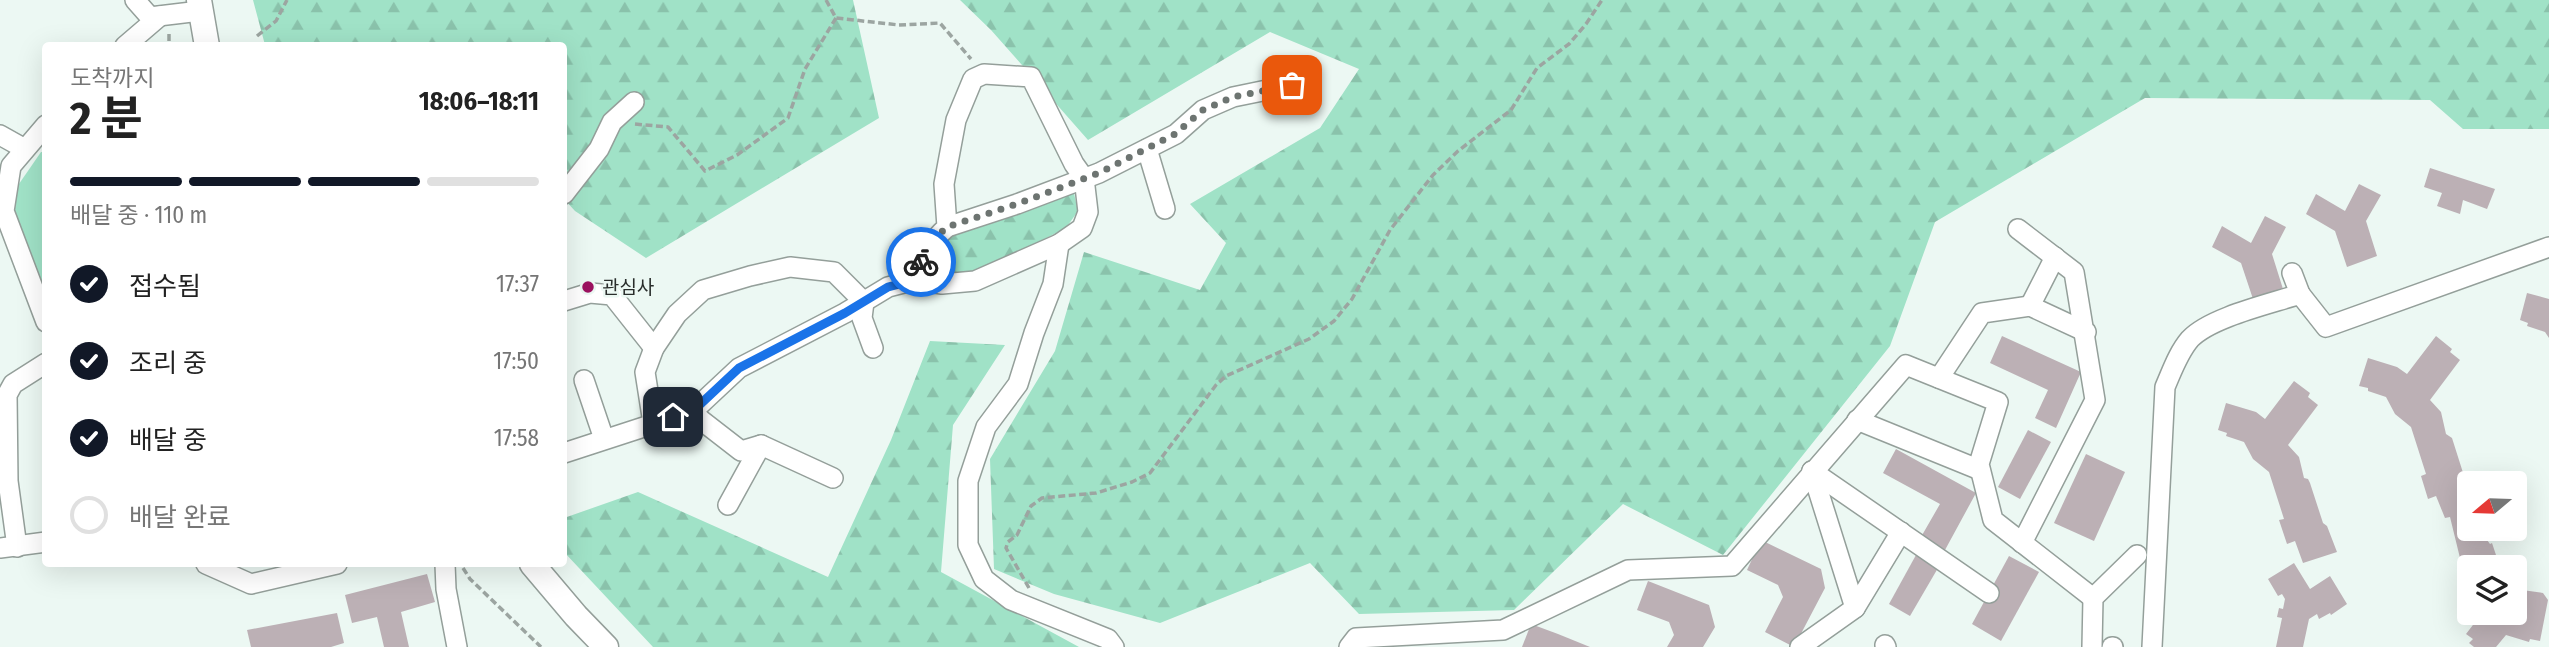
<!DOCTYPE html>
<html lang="ko">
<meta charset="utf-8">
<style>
body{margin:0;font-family:"Fira Sans Condensed","Noto Sans KR",sans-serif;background:#f2f2f2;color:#222;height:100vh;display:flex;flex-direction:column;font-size:26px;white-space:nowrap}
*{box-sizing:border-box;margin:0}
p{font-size:23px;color:#767676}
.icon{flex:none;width:38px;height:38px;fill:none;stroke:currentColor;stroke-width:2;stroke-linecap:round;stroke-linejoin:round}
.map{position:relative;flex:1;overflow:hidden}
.panel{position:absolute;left:42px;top:42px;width:525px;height:525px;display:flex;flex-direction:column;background:#fff;border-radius:7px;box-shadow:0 7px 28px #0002}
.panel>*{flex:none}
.needle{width:46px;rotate:251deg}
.tools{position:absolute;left:2457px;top:471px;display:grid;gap:14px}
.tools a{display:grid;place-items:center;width:70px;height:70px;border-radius:7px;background:#fff;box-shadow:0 7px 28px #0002;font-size:35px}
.pin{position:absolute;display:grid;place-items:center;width:60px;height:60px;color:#fff;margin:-30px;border-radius:14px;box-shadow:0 4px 10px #0006}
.courier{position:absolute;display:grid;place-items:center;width:70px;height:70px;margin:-35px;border:5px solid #1a73e8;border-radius:50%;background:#fff;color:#222;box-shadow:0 2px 9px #0007}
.overview em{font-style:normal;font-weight:700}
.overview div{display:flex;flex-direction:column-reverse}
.overview{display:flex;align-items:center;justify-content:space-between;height:119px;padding:0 28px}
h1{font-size:46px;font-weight:700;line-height:52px}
.bar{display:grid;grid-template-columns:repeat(4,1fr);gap:10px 7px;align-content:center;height:84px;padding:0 28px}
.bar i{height:9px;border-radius:5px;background:#e0e0e0}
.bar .active{background:#111827}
.bar p{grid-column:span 4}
ol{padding:0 28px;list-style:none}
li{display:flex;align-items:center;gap:21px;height:77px}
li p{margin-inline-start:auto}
li .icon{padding:7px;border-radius:50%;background:#111827;color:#fff;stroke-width:4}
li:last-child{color:#767676}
li i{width:38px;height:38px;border:4px solid #e0e0e0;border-radius:50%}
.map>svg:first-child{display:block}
.forest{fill:url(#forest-firs)}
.park{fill:#a0e2c7}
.building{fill:#bcb0b5}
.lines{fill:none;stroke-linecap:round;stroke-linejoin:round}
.minor-casing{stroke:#949f9a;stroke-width:22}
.major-casing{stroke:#949f9a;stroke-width:27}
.path{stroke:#9ca5a1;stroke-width:3.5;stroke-dasharray:7 3.5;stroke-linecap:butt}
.minor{stroke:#fff;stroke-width:19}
.major{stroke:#fff;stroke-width:24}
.done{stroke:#6d7471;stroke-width:7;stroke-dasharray:0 12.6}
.route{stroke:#1a73e8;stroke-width:9}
.poi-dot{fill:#9c1260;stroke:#ecf8f3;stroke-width:2.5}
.labels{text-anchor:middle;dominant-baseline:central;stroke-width:5;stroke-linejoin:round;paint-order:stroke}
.poi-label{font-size:19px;fill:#292d2b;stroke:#ecf8f3;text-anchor:start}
</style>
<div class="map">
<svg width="2549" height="647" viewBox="0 0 2549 647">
<defs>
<pattern id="forest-firs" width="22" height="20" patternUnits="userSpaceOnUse" patternTransform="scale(1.75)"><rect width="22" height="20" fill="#a0e2c7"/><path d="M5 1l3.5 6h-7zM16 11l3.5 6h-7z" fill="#8ac2ab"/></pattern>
</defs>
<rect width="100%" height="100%" fill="#ecf8f3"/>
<g class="forest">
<path d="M253 0H853L879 118 646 258 575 211 564 199V46L265 45Z"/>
<path d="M960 0H2549V129H2463L2430 100 2145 98 1935 222 1890 346 1723 555 1623 504 1514 610 1359 614 1310 563 1160 623 1054 594 994 569 990 459 1055 351 1084 252 1200 290 1226 243 1190 204 1320 128 1359 69 1270 32 1088 140 991 30Z"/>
<path d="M1073 189 1078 211 1066 228 965 279 927 277 929 255 950 232Z"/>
<path d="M930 341 1005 345 953 425 941 572 1079 647H653L564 552V518L638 492 828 577 891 440Z"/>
</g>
<path class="park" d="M41 152H45V294L10 197Z"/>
<g class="building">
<path d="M2430 168 2495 189 2487 209 2463 200 2460 214 2437 206 2442 193 2424 187Z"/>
<path d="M2359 184 2381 195 2366 221 2377 256 2347 267 2335 231 2306 214 2316 194 2345 211Z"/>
<path d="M2265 216 2286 227 2272 254 2283 289 2253 299 2241 263 2212 247 2222 226 2251 243Z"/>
<path d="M2527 293 2549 299V338L2545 332 2527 326 2528 323 2520 320Z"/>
<path d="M2002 336 2081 372 2056 428 2035 418 2048 390 1990 363Z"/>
<path d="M2436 336 2452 349 2450 352 2460 360 2430 400 2441 412 2446 434 2452 438 2465 479 2469 481V528H2485L2487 540 2490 544 2492 543 2500 567H2469L2465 556 2460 558 2450 517 2445 518 2436 496 2428 499 2421 476 2426 474 2411 427 2395 414 2386 397 2368 391V388L2359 386 2368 358 2397 367 2407 374Z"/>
<path d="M2294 381 2310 393 2308 397 2318 405 2288 445 2299 457 2304 478 2308 479 2310 483 2323 523 2327 526 2337 552 2303 563 2295 541 2287 544 2279 520 2284 519 2269 472 2253 459 2244 442 2226 436 2227 433 2218 430 2226 403 2256 412 2265 419Z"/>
<path d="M2028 430 2051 442 2020 499 1998 487Z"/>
<path d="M1896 449 1976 493 1945 550 1921 537 1940 504 1883 473Z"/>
<path d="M2086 454 2125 472 2094 541 2054 523Z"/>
<path d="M1761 540 1821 569 1825 588 1794 647 1765 632 1783 597 1778 585 1747 570Z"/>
<path d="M1916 555 1938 568 1910 616 1889 604Z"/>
<path d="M2009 556 2039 572 2001 641 1972 624Z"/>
<path d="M2294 563 2310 589 2330 576 2347 604 2331 615 2330 613 2319 619 2317 614 2309 619 2303 647H2276L2282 618 2277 617 2279 608 2283 609 2285 599 2282 594 2278 596 2268 579Z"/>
<path d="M427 574 435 602 401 612 409 647H384L377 617 352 623 345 595Z"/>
<path d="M1648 581 1709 605 1715 627 1703 647H1667L1674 635 1669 622 1637 610Z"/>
<path d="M2515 589 2543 593 2548 600 2540 641 2530 639 2529 642 2506 635 2496 647H2474L2469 643 2473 639 2466 634 2476 621 2480 624 2494 617 2496 612H2515Z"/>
<path d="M337 613 344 643 331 647H251L247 630Z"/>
<path d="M1531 624 1558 634 1590 647H1522Z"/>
</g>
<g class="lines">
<g class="minor-casing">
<g id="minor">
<path d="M135 0 150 17 200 11"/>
<path d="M125 46 160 16"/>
<path d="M46 125 11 166 4 211 46 322"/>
<path d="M0 135 25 149"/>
<path d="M1147 149 1165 209"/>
<path d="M564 194 599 149 612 122 634 102"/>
<path d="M947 227 1017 204 1099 173 1176 134 1203 110 1233 97 1292 85"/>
<path d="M2018 229 2074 272 2095 400 2022 543"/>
<path d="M1059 244 1053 284 1034 333 1018 384 986 427 968 481V545L984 579 1011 600 1108 639 1114 647"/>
<path d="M2292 273 2300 294"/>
<path d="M564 301 590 293 612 295 654 348"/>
<path d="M2030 306 2055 257"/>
<path d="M1939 378 1982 313 2030 306 2086 332"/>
<path d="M584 380 604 439"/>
<path d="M693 411 701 420 741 451 761 445 833 478"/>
<path d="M1857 420 1980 470"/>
<path d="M653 423 645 372 654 348 677 314 703 290 750 276 790 267 834 272 864 302 862 318 873 348"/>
<path d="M564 453 693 411 739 368 845 313 888 287 915 280 942 284 975 281 1059 244 1082 228 1088 212 1084 178 1074 164 1031 77 984 74 973 79 956 120 944 184 947 227C930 242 922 259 915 280"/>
<path d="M1812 471 1989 593"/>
<path d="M1812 471 1855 608"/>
<path d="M728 505 761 445"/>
<path d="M17 547 8 481 7 395 13 384 46 363"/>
<path d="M0 548 46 542"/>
<path d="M206 564 251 584 337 564"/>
<path d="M445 564 446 589 457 647"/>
<path d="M1885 645 1886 647"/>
<path d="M1349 647 1356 638 1503 630 1628 570 1732 566 1906 365 1998 402 1979 464 1993 520 2093 598"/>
<path d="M1800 647 1855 608 1901 532"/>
<path d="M2092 647 2093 598 2137 555"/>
<path d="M2112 647H2113"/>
<path d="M2152 647 2165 387C2172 371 2178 353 2190 339 2211 317 2270 304 2300 294L2326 327 2549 247"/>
</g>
</g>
<g class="major-casing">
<g id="major">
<path d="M199 0 207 46"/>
<path d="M532 564 576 616 606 647"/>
</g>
</g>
<g class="path">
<path d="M826 0 836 18 899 25 940 23 971 59"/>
<path d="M169 34V46"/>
<path d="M257 36 276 21 287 0"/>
<path d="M635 124 668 127 705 171 737 155 788 118 805 69 836 18"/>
<path d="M463 568 470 579 541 647"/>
<path d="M1029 588 1006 548 1008 542 1017 535 1031 506 1042 498 1096 493 1132 482 1150 473 1216 385 1226 376 1309 339 1334 321 1352 299 1390 230 1433 175 1458 151 1511 110 1537 68 1569 44 1586 24 1602 0"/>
</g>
<use href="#minor" class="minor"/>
<use href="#major" class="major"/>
</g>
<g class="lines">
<path class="done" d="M921 262 935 238 947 227 1017 204 1099 173 1175 134 1203 110 1233 97 1292 85"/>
<path class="route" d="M673 417 693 411 739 368 845 313 888 287 915 280 921 262"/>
</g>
<circle class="poi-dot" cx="588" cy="287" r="7"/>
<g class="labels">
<g class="poi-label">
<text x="602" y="287">관심사</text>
</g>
</g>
</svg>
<div class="tools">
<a><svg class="needle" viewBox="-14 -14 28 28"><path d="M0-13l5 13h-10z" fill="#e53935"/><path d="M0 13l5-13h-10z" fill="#767676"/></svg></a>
<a><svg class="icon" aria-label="layers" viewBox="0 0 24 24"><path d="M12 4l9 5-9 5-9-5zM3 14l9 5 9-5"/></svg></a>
</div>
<div class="pin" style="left:1292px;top:85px;background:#ea580c"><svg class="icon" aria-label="bag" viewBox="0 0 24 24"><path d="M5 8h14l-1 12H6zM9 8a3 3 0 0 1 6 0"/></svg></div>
<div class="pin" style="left:673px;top:417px;background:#1f2937"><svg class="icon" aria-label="home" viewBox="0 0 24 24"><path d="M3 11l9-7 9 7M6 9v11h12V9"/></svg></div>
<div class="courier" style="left:921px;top:262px"><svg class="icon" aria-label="bike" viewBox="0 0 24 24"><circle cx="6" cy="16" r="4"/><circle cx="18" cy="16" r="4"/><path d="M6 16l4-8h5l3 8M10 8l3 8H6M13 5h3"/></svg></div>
<section class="panel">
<div class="overview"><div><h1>2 분</h1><p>도착까지</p></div><em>18:06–18:11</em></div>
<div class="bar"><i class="active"></i><i class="active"></i><i class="active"></i><i></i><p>배달 중 · 110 m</p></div>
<ol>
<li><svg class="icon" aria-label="check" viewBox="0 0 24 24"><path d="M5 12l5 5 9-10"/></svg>접수됨<p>17:37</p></li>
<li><svg class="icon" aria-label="check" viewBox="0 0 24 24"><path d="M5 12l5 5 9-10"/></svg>조리 중<p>17:50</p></li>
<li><svg class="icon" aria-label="check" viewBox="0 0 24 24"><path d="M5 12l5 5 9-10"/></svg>배달 중<p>17:58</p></li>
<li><i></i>배달 완료</li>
</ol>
</section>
</div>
